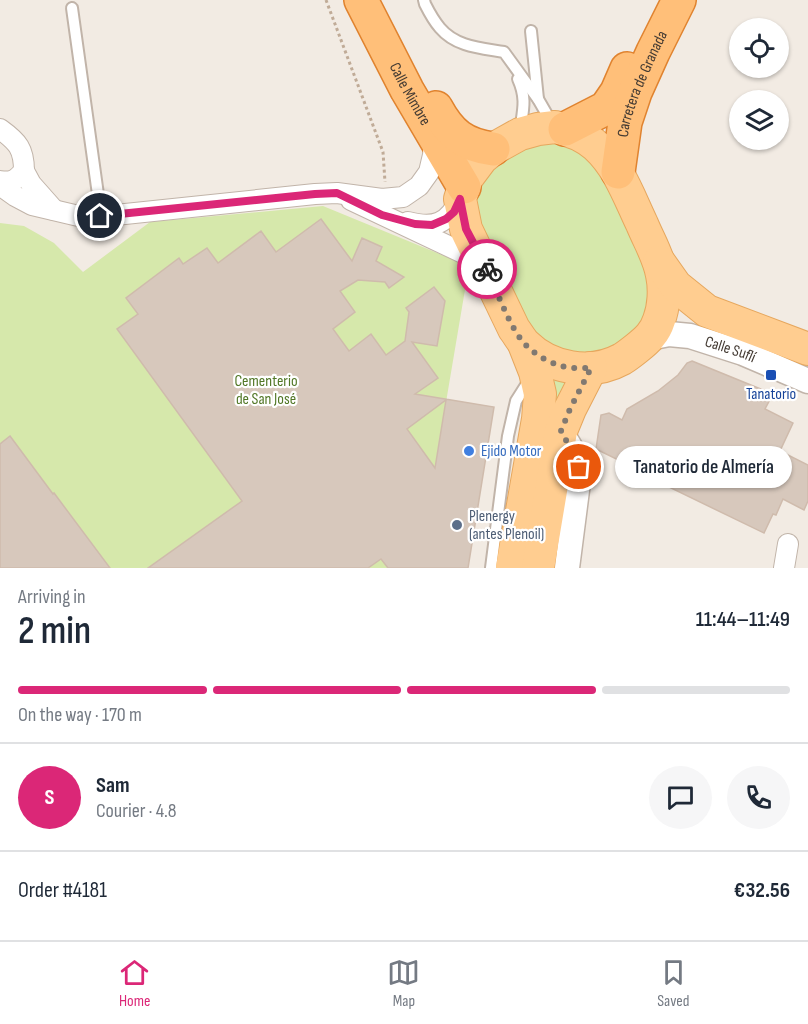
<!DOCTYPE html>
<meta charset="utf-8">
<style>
body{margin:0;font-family:"Sofia Sans Condensed",sans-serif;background:#f6f6f7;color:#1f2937;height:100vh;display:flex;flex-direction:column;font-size:22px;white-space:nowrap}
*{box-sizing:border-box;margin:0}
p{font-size:20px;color:#747a83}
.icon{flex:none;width:33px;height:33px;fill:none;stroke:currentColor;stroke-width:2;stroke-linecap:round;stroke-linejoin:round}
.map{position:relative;height:568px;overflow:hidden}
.side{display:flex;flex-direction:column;background:#fff;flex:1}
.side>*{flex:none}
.controls{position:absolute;left:729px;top:18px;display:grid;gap:12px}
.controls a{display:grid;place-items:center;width:60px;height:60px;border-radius:50%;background:#fff;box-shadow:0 2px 4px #0004;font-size:30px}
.pin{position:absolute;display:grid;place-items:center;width:51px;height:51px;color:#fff;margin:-26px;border:3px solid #fff;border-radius:50%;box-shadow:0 2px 6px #0007}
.courier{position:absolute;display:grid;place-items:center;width:60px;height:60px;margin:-30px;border:4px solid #db2777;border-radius:50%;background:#fff;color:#222;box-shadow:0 2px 8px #0007}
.bubble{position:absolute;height:42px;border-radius:21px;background:#fff;box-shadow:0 2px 4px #0004;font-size:20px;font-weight:600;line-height:42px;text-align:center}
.overview em{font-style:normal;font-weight:600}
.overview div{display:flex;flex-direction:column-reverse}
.overview{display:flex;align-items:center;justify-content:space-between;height:102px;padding:0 18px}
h1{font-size:39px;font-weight:600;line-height:45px}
.bar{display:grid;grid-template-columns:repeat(4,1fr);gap:9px 6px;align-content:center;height:72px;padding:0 18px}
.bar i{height:8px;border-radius:4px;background:#e0e1e3}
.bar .selected{background:#db2777}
.bar p{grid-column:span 4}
.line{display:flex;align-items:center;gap:15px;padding:0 18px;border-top:2px solid #e0e1e3}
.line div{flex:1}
.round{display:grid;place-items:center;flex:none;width:63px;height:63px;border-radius:32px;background:#f6f6f7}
.tab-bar{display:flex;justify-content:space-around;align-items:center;height:84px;border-top:2px solid #e0e1e3;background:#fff;font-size:16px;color:#747a83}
.tab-bar a{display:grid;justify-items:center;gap:3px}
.tab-bar .selected{color:#db2777}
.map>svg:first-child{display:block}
.green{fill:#d6e8ab}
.building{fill:#d7c8bc;stroke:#cfbbac;stroke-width:1.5;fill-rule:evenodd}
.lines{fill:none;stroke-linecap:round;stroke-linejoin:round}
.service-casing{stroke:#c1b4a9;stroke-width:14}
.minor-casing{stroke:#c1b4a9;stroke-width:22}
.tertiary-casing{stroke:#c1b4a9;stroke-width:27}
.primary-casing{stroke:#e6a75e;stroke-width:34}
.trunk-casing{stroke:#e0832f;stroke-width:36}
.path{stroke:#c0ab97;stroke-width:3;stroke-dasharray:3 3;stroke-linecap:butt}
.service{stroke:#fff;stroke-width:10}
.minor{stroke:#fff;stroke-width:20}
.tertiary{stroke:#fff;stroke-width:24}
.primary{stroke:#ffcd90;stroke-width:32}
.trunk{stroke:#ffbf79;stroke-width:33}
.done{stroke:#817971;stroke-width:6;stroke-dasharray:0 10.8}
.route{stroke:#db2777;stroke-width:8}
.transit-dot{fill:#1a4fb4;stroke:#fff;stroke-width:2}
.shop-dot{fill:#3f7fe0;stroke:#fff;stroke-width:2}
.service-dot{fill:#5c6f8a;stroke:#fff;stroke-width:2}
.labels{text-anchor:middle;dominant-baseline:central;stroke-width:4.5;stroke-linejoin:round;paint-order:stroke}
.street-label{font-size:16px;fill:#443b33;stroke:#fff}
.park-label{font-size:16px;fill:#517726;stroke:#fff}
.transit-label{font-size:16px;fill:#164399;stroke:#fff}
.shop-label{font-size:16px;fill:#366cbe;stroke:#fff;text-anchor:start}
.service-label{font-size:16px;fill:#4e5e75;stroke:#fff;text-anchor:start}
</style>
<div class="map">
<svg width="808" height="568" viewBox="0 0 808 568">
<rect width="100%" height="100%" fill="#f2ebe3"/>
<g class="green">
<path d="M513 137 595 146 663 306 570 409 538 419 484 263 467 178Z"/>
<path d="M323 206 469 266 418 568H0V223L24 226 54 243 83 272 150 222Z"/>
</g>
<g class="building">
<path d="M321 219 352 261 362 238 382 247 376 261 404 277 389 288 385 282 358 280 340 291 355 312 333 329 349 351 371 334 386 355 405 341 409 312 406 308 434 287 445 301 437 346 412 342 438 378 415 394 494 407 468 568H388L381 559 368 568H148L242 501 117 329 138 314 126 298 179 258 183 264 207 248 218 263 261 231 276 252ZM446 400 435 468 407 429Z"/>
<path d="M692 361 773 394 765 409 793 423 780 451 808 465V501L804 510 783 499 776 515 773 514 764 533 640 473 641 471 596 449 601 415 609 413 622 420 627 409 658 391 678 375 687 363Z"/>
<path d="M10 436 53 494 54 493 110 568H0V444Z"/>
</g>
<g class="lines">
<g class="service-casing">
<g id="service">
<path d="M424 0 425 4C429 12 434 21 440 28 456 47 481 48 504 52L538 99 553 125"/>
<path d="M72 8 101 216"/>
<path d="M531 31 538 99"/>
<path d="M518 79C527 99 523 110 520 131"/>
<path d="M491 568 508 436 516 401 530 379"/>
</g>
</g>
<g class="minor-casing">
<g id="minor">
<path d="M0 129C18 142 24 149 24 171 16 180 12 183 0 181"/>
<path d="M24 171 31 184 54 210"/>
<path d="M0 185 15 196 32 205 87 218 315 194 337 193 382 199 403 197 419 186 429 172 433 155 434 139"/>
<path d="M351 200 482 262"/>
<path d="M408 222C434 229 448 224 460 199"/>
<path d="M784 568 788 544"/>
</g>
</g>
<g class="tertiary-casing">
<g id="tertiary">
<path id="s1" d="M649 338 669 334 690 336 743 353 808 381"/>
<path d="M561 431C567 443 576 455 580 467L567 568"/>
</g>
</g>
<g class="primary-casing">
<g id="primary">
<path d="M555 127C570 130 585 136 596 146 619 167 629 197 642 224 649 241 659 257 662 275 665 289 664 307 659 320 655 333 647 340 637 348 632 352 627 356 622 359 591 376 550 369 525 344 521 340 518 334 514 329L466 229 460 199 467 178 482 158 493 149 520 134 538 129Z"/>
<path d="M659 262 676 286 707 311 808 349"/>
<path d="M512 568 538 419 540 394 535 372 524 344"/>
<path d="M538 568 561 431 570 409 591 368"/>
</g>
</g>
<g class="trunk-casing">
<g id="trunk">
<path id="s2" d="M361 0 407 90 464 187"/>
<path d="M436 108C450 134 464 145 493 149"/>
<path d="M565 129 606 108 617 92 627 69"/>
<path id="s3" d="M618 172 625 122 635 92 653 52 679 0"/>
</g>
</g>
<path class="path" d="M326 0 383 152 385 182"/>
<use href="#service" class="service"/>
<use href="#minor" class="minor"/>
<use href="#tertiary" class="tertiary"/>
<use href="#primary" class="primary"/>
<use href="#trunk" class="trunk"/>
</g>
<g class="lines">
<path class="done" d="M487 269C496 289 510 328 524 343 533 353 547 362 559 365 569 369 581 368 591 368L570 409 561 431C567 443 576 455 579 467"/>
<path class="route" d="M100 216 315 194 337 193 382 215 415 224 432 225 446 219 454 212 460 199 466 229 487 269"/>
</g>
<rect class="transit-dot" x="765" y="369" width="12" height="12" rx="3"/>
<circle class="shop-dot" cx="469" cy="451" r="6"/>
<circle class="service-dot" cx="457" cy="525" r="6"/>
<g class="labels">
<g class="street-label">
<text stroke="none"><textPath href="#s3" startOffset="92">Carretera de Granada</textPath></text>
<text stroke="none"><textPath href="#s2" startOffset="106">Calle Mimbre</textPath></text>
<text stroke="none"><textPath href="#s1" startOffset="84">Calle Suflí</textPath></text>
</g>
<g class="park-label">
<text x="266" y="381">Cementerio<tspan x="266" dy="18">de San José</tspan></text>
</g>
<g class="transit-label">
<text x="771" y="394">Tanatorio</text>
</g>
<g class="shop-label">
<text x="481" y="451">Ejido Motor</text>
</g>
<g class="service-label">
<text x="469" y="516">Plenergy<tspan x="469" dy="18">(antes Plenoil)</tspan></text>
</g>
</g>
</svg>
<div class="controls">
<a><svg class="icon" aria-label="locate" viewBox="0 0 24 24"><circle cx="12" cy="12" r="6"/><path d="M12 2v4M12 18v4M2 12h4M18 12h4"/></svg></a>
<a><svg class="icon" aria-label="layers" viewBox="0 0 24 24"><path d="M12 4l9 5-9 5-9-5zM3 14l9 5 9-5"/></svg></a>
</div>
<div class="pin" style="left:579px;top:467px;background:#ea580c"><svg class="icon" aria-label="bag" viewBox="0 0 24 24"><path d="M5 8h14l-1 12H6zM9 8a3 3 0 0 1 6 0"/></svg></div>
<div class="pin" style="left:100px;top:216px;background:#1f2937"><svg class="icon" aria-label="home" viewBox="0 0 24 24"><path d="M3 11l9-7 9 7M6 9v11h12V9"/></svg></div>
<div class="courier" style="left:487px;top:269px"><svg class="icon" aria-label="bike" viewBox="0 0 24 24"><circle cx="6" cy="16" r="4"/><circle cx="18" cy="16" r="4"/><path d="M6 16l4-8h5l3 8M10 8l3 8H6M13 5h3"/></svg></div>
<div class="bubble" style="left:615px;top:446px;width:177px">Tanatorio de Almería</div>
</div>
<section class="side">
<div class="overview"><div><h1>2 min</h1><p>Arriving in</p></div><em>11:44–11:49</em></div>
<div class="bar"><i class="selected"></i><i class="selected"></i><i class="selected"></i><i></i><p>On the way · 170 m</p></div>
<div class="line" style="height:108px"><b class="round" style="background:#db2777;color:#fff">S</b><div><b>Sam</b><p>Courier · 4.8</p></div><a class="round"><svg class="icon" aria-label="chat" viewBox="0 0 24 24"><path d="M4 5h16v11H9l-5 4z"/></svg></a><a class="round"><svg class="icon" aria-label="phone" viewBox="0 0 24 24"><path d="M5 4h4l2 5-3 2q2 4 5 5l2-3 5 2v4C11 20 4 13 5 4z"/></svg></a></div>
<div class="line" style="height:78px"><div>Order #4181</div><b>€32.56</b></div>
</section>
<nav class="tab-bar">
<a class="selected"><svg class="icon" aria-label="home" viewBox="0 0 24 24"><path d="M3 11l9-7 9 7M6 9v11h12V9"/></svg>Home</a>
<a><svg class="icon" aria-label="map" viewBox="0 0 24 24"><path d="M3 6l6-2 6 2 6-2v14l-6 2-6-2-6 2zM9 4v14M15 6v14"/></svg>Map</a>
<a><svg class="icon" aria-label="saved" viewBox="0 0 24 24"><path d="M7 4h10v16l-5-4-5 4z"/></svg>Saved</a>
</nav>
